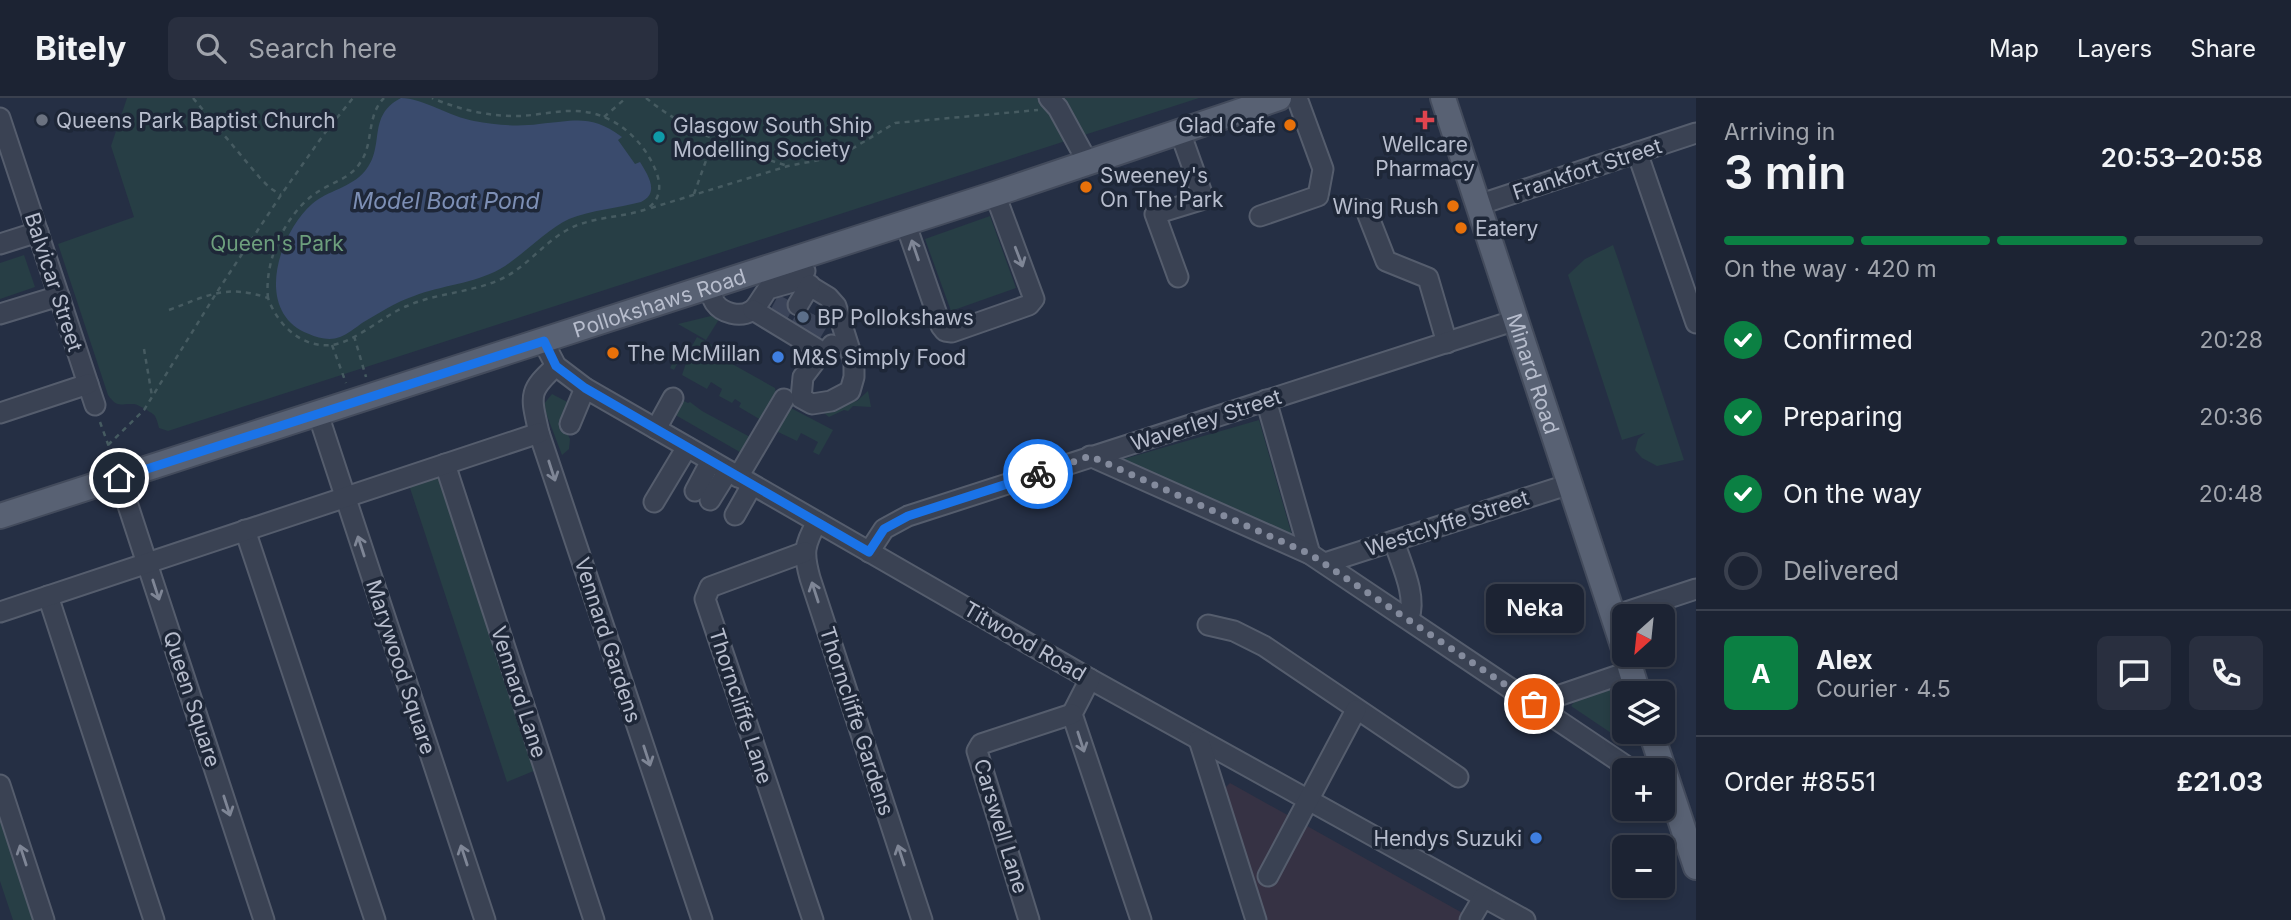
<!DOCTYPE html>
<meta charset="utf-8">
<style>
body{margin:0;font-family:Inter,sans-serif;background:#292f3f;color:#f1f3f6;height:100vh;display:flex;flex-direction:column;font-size:26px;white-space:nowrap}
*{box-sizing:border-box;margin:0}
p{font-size:23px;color:#a0a4ac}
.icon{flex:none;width:38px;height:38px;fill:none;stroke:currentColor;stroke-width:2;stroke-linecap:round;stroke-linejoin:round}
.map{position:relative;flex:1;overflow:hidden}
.drawer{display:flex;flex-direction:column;background:#1c2333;width:595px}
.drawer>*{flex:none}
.needle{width:46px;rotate:207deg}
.fabs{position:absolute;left:1612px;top:506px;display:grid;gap:14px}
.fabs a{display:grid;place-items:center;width:63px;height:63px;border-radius:10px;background:#1c2333;box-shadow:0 4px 10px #0003,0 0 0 2px #3a404e;font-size:35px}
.pin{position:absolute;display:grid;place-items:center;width:60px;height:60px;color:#fff;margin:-30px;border:4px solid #fff;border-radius:50%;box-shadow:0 2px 7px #0007}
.courier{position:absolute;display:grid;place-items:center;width:70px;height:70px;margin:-35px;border:5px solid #1a73e8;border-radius:50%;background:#fff;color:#222;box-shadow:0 2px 9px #0007}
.bubble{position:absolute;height:49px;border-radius:10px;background:#1c2333;box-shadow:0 4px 10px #0003,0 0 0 2px #3a404e;font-size:23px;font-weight:600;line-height:49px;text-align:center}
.headline em{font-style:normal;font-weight:600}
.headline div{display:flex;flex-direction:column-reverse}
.headline{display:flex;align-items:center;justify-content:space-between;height:119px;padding:0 28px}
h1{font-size:46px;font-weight:600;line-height:52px}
.bar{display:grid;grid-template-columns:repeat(4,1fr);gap:10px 7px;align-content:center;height:84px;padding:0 28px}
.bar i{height:9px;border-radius:5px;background:#3a404e}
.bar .on{background:#0b8043}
.bar p{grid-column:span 4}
.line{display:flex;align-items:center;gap:18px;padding:0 28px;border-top:2px solid #3a404e}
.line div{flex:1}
.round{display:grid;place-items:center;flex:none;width:74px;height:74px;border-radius:10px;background:#292f3f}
ol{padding:0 28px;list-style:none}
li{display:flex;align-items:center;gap:21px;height:77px}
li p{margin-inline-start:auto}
li .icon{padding:7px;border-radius:50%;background:#0b8043;color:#fff;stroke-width:4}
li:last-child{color:#a0a4ac}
li i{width:38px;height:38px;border:4px solid #3a404e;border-radius:50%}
header{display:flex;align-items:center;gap:42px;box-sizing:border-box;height:98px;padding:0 35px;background:#1c2333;border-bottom:2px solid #3a404e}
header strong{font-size:33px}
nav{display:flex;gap:38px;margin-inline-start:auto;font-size:24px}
.search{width:490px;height:63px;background:#292f3f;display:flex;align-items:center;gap:18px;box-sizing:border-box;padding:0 24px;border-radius:10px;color:#a0a4ac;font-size:26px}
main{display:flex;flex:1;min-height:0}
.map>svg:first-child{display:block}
.medical{fill:#363244}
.green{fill:#273e45}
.water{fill:#3a4b6d}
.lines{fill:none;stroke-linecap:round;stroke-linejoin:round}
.minor-tunnel{stroke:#3b4459;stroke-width:19;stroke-dasharray:19 10;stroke-linecap:butt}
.minor-casing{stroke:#555d6d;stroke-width:23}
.major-casing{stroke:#434b5c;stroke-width:28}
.path{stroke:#465b61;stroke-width:2.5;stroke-dasharray:5 5;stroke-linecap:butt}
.minor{stroke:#3a4253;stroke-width:19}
.major{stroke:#586173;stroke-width:24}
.oneway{stroke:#7f8696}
.done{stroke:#848b9d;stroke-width:7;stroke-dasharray:0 12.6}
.route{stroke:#1a73e8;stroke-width:9}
.worship-dot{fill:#6b7280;stroke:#1e2738;stroke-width:2.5}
.health-dot{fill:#e0444e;stroke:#1e2738;stroke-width:2.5}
.food-dot{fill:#e8710a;stroke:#1e2738;stroke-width:2.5}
.culture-dot{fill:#0f9aa8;stroke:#1e2738;stroke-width:2.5}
.service-dot{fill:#5c6f8a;stroke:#1e2738;stroke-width:2.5}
.shop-dot{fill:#3f7fe0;stroke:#1e2738;stroke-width:2.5}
.labels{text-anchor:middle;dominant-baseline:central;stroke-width:7;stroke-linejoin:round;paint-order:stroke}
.poi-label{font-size:21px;fill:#b7bdcd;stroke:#1e2738;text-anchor:start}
.street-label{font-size:21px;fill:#b7bdcd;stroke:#1e2738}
.park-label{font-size:21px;fill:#6d9f7d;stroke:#1e2738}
.water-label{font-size:23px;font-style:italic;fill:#7d8fb5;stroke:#1e2738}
</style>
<header>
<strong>Bitely</strong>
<div class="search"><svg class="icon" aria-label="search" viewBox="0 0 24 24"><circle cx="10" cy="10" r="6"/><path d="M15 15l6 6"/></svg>Search here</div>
<nav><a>Map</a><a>Layers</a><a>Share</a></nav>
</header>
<main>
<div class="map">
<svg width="1696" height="822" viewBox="0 0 1696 822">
<rect width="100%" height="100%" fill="#252f44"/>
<path class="medical" d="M1230 685 1475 822H1263L1223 692Z"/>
<g class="green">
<path d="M127 0H1199L168 333 159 330C158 326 157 322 155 318 153 315 137 306 134 306 120 305 118 311 108 297L58 146 134 119 111 48Z"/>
<path d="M990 118 1016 190 951 213 925 141Z"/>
<path d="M1613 147 1618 161 1684 362 1657 368 1642 360 1635 352 1638 341 1645 335 1622 342 1568 177 1585 161Z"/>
<path d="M24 157 35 189 0 201V165Z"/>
<path d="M723 215 706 242 678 226Z"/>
<path d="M697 239 712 247 709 253 775 290 777 301 761 322 739 309 741 305 735 301 732 305 719 298 722 291 711 284 707 291 682 277 687 262 681 259 674 272 670 270 679 253 687 257Z"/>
<path d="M868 293 871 309 853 308 848 313 844 312 829 319 820 312 857 303Z"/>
<path d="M552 296 573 307 562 325 570 341 569 351 562 357 543 307Z"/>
<path d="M680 301 688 305 690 304 702 313 750 339 745 357 672 315Z"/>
<path d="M787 308 833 332 819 357 813 354 818 344 801 335 797 343 776 333Z"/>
<path d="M1259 322 1293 441 1117 363Z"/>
<path d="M445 377 541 670 507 684 408 384Z"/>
<path d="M1615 590 1624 617V634H1630L1632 641 1626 645 1571 608 1575 603Z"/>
<path d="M0 720 33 822H13L0 783Z"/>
</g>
<path class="water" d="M401 0C422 0 451 19 474 23 495 27 518 29 539 26 576 23 590 16 622 39L618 42 635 66 640 64C648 77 660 95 641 104 618 110 591 112 569 121 544 133 524 157 500 171 473 186 442 187 414 198 396 204 379 215 362 225 355 230 348 236 340 239 330 243 318 240 309 236 253 215 278 136 312 106 328 92 351 90 365 73 386 48 366 18 401 0Z"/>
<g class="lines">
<g class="minor-tunnel">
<path d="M778 218 787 201"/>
<path d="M799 230 809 213"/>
<path d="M811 237 821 220"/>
</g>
<g class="minor-casing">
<g id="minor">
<path d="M1049 0 1058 10 1087 63"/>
<path d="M0 20 95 307"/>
<path d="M1637 54 1696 225"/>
<path d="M1478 107 1696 35"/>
<path d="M1366 112 1386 163 1428 180 1447 245"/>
<path d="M1260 118 1318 98 1323 71 1297 0"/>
<path d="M905 124 941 228 945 233 952 234 1029 207 1034 201 995 96"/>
<path d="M0 146 38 134"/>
<path d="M1178 179 1155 116 1204 101 1180 34"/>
<path d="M800 182 828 199 836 208 854 265V279L850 293 831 303 812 306 801 300 803 279 822 254"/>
<path d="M707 189C710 194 712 200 715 205 722 215 740 220 751 213 757 210 763 197 768 191L800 182 805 173"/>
<path d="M798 207 810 187"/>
<path d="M753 212 822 254 829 251 832 247"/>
<path d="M0 216 59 198"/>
<path d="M543 243 556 268 585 290 1090 581 1525 822"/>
<path d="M556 268C527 294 531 298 539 335L702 822"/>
<path d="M1266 302 1310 456"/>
<path d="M0 315 88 286"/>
<path d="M318 316 485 822"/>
<path d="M570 326 585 290"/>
<path d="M656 331 673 300"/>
<path d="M1090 358 1310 456 1632 672"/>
<path d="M445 366 594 822"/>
<path d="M738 379 784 301"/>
<path d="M119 380 264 822"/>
<path d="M695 393 711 363"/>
<path d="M710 402 728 373"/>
<path d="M654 404 687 349"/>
<path d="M735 417 752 387"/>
<path d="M817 424C804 447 803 455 810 480L922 822"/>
<path d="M245 432 375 822"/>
<path d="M1394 443C1401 466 1417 497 1409 520"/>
<path d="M805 454 710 489 705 501 813 822"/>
<path d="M869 454 884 431 908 418 1516 222"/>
<path d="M1325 465 1570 386"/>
<path d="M48 498 154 822"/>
<path d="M0 514C180 454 360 394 539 335"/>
<path d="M1614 518 1696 491"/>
<path d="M1208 527 1234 533 1264 548 1458 679"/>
<path d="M1090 581 1072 616 1141 822"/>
<path d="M1534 606 1631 573"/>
<path d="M1199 642 1256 822"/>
<path d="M0 687 44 822"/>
<path d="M1268 778 1356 612"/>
<path d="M1029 822 977 653 981 646 1072 616"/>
<path d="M1470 822 1483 800"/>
</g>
</g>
<g class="major-casing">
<g id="major">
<path id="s1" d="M1443 0 1624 551"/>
<path id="s2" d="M0 418 995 96 1279 0"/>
<path d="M1626 556 1638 595"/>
<path d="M1651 634 1696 769"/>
</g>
</g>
<g class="path">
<path d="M193 0 260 80 270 90 281 97"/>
<path d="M646 0C688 34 736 52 788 68"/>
<path d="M604 19 626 0"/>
<path d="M694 96 713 43"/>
<path d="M651 110 788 68 840 58 895 25 1038 12"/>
<path d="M268 200C264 163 285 116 316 95 330 85 350 81 360 65 374 46 366 18 384 0"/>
<path d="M169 212C209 197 226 186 268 200 277 226 301 250 331 247 354 245 384 217 407 208 436 195 469 195 499 182 525 171 542 146 567 132 590 119 619 120 644 112 659 105 662 91 657 76 645 42 613 14 576 13 554 12 533 19 511 18 483 17 458 11 432 0"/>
<path d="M354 238 366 279"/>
<path d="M332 247 346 285"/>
<path d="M144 251 152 298"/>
<path d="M100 324 113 360"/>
<path d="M108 347 144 312 217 194 281 97 324 36 353 0"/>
</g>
<use href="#minor" class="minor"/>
<use href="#major" class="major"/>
</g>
<defs><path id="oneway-shaft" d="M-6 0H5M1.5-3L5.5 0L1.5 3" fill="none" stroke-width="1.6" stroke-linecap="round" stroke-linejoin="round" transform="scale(1.75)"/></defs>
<g class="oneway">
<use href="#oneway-shaft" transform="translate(915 152) rotate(-109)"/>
<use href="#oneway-shaft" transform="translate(1019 159) rotate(69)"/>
<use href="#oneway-shaft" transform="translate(552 373) rotate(72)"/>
<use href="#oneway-shaft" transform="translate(361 448) rotate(-108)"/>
<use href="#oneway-shaft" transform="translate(156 492) rotate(72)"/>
<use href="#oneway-shaft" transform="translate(815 494) rotate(-108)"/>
<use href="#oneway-shaft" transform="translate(1081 644) rotate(72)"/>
<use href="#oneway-shaft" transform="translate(647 658) rotate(72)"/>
<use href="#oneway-shaft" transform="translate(227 708) rotate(72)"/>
<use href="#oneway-shaft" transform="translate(23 757) rotate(-108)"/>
<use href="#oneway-shaft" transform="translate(464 757) rotate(-108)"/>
<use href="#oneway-shaft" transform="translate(901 757) rotate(-108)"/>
</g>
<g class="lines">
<path class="done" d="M1038 376 1090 358 1310 456 1534 606"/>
<path class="route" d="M119 380 544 243 556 268 585 290 869 454 884 431 908 418 1038 376"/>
</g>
<circle class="worship-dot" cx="42" cy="22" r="7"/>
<path class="health-dot" d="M1421.5 11.5h7v7h7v7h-7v7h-7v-7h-7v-7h7z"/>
<g class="food-dot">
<circle cx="1290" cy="27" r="7"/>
<circle cx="1086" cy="89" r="7"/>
<circle cx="1453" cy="108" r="7"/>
<circle cx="1461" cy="130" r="7"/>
<circle cx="613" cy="255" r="7"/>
</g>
<circle class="culture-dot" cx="659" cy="39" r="7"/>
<circle class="service-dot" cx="803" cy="219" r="7"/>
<g class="shop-dot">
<circle cx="778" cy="259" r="7"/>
<circle cx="1536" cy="740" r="7"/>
</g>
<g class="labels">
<g class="poi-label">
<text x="56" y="22">Queens Park Baptist Church</text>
<text x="673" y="27">Glasgow South Ship<tspan x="673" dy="24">Modelling Society</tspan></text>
<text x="1276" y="27" text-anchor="end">Glad Cafe</text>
<text x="1425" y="46" text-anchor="middle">Wellcare<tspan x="1425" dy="24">Pharmacy</tspan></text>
<text x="1100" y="77">Sweeney's<tspan x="1100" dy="24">On The Park</tspan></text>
<text x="1439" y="108" text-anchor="end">Wing Rush</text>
<text x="1475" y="130">Eatery</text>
<text x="817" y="219">BP Pollokshaws</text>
<text x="627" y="255">The McMillan</text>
<text x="792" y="259">M&amp;S Simply Food</text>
<text x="1522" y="740" text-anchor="end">Hendys Suzuki</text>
</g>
<g class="street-label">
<text transform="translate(1587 71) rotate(-18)">Frankfort Street</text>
<text transform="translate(54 184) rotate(72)">Balvicar Street</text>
<text stroke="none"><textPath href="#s2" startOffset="693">Pollokshaws Road</textPath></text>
<text stroke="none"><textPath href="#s1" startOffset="290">Minard Road</textPath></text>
<text transform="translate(1206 322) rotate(-18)">Waverley Street</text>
<text transform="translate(1447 425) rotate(-18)">Westclyffe Street</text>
<text transform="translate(608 542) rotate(72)">Vennard Gardens</text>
<text transform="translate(1025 543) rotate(30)">Titwood Road</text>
<text transform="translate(401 569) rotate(72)">Marywood Square</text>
<text transform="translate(519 594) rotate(72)">Vennard Lane</text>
<text transform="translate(192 601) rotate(72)">Queen Square</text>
<text transform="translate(741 608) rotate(72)">Thorncliffe Lane</text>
<text transform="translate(857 623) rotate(72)">Thorncliffe Gardens</text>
<text transform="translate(1001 728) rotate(73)">Carswell Lane</text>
</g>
<g class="park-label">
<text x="277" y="145">Queen's Park</text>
</g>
<g class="water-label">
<text x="446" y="103">Model Boat Pond</text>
</g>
</g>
</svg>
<div class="fabs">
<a><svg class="needle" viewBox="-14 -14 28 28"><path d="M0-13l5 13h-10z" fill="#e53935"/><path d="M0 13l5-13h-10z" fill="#a0a4ac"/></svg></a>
<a><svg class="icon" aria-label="layers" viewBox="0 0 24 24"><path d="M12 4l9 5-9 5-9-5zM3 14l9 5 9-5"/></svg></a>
<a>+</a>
<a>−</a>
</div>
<div class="pin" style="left:1534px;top:606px;background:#ea580c"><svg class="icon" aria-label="bag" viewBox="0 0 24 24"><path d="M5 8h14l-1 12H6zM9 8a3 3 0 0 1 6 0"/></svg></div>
<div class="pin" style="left:119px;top:380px;background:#1f2937"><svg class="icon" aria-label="home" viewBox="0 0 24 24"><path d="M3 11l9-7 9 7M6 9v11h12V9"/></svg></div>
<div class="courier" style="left:1038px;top:376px"><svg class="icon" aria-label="bike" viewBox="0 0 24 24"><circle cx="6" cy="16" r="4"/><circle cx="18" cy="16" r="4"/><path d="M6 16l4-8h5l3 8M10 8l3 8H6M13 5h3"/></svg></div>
<div class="bubble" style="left:1486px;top:486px;width:98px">Neka</div>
</div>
<section class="drawer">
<div class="headline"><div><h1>3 min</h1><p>Arriving in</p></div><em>20:53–20:58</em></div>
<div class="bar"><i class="on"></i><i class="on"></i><i class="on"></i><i></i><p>On the way · 420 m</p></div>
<ol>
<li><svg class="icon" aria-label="check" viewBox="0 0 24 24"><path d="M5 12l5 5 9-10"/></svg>Confirmed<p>20:28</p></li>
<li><svg class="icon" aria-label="check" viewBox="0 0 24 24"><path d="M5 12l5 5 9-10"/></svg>Preparing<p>20:36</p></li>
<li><svg class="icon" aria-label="check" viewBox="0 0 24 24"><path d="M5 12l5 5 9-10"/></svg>On the way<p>20:48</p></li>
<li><i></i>Delivered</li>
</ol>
<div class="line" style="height:126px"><b class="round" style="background:#0b8043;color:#fff">A</b><div><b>Alex</b><p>Courier · 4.5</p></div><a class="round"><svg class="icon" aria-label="chat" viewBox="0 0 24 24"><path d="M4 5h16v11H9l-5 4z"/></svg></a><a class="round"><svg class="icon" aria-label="phone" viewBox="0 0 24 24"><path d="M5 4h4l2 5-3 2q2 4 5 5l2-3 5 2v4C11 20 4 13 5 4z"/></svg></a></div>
<div class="line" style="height:91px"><div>Order #8551</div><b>£21.03</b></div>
</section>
</main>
